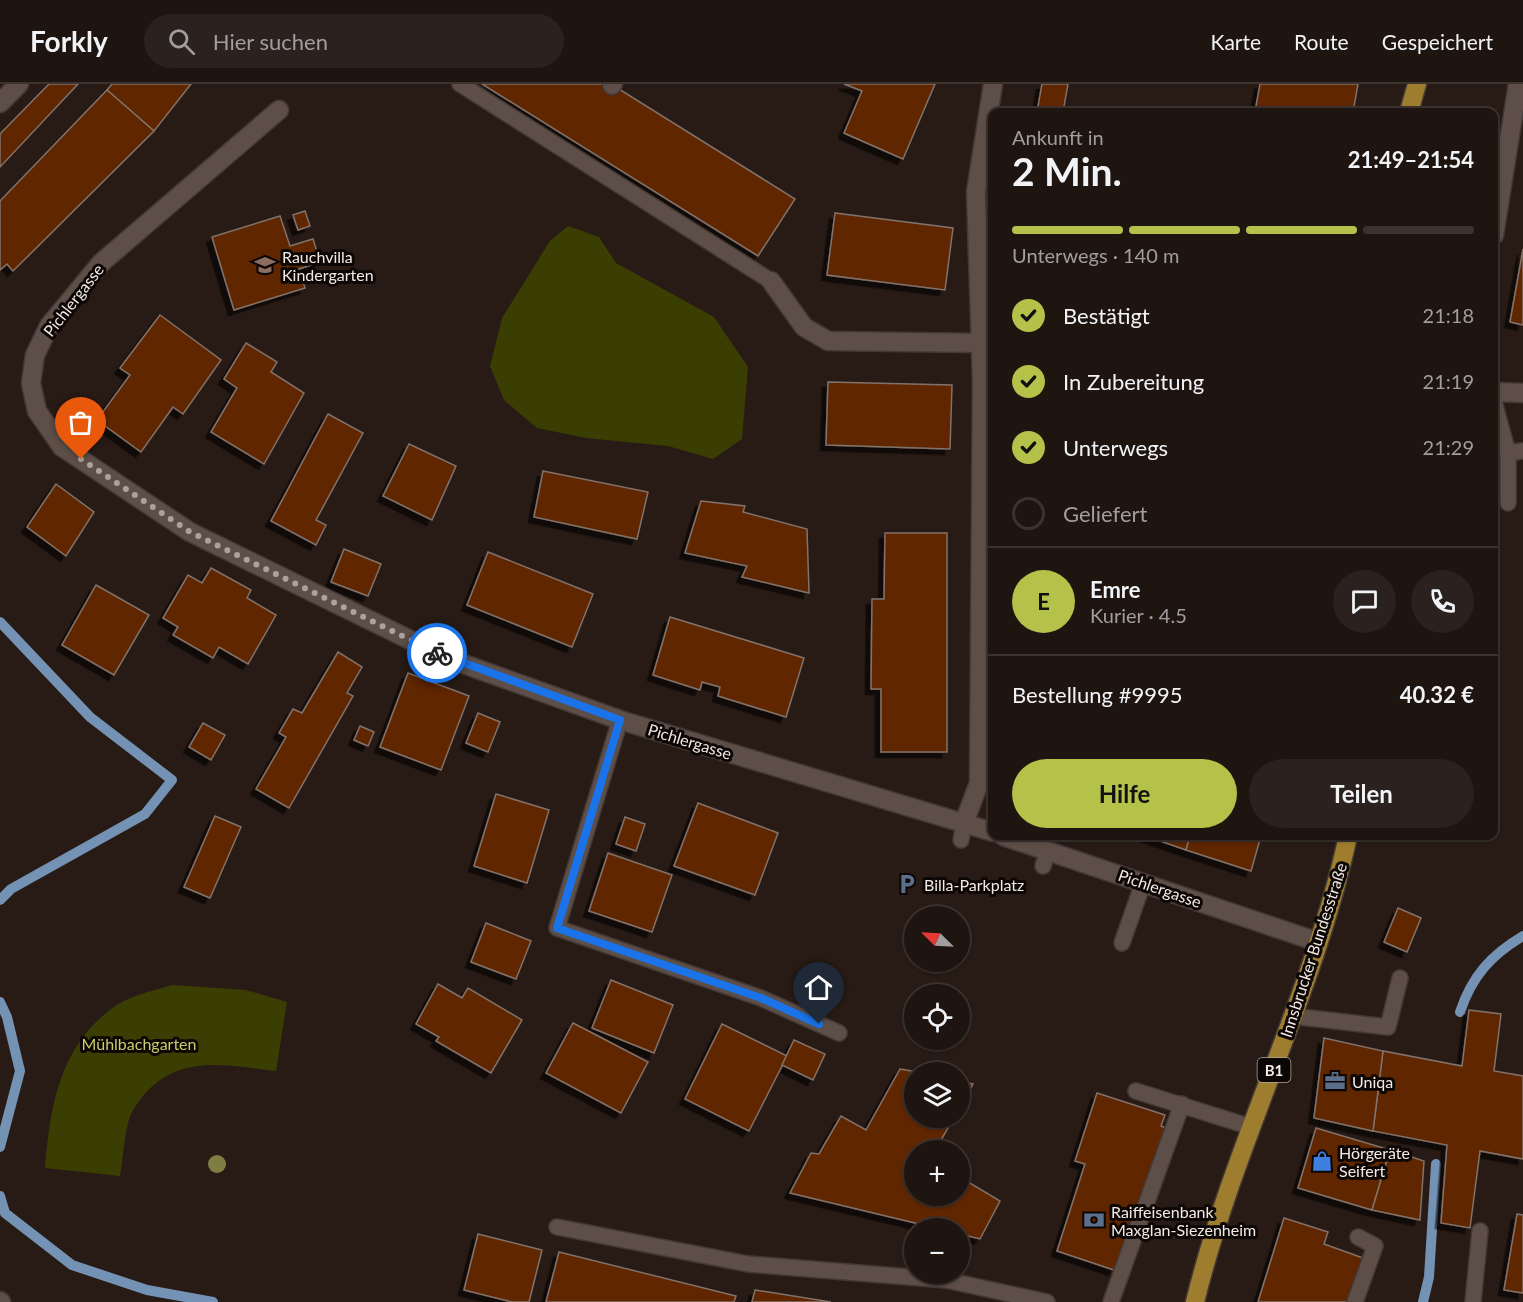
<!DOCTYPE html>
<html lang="de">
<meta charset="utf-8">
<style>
body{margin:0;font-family:Lato,sans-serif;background:#2b211e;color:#f1f3f6;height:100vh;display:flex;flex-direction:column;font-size:22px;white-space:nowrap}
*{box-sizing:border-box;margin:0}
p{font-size:20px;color:#a19e9f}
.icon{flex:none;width:33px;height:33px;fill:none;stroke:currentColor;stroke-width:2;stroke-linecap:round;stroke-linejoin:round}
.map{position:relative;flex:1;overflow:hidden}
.side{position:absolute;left:988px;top:24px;width:510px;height:732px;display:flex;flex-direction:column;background:#1e1410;border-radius:12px;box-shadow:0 2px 4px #0004,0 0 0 2px #3c3330}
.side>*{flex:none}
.needle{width:39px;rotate:294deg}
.controls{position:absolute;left:904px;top:822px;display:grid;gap:12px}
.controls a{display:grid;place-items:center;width:66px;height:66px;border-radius:50%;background:#1e1410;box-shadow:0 2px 4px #0004,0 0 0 2px #3c3330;font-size:30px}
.pin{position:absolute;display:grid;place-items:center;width:51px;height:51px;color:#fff;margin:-62px -26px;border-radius:50% 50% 50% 0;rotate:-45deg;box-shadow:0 0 6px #0007}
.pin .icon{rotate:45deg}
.courier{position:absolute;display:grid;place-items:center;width:60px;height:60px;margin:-30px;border:4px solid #1a73e8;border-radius:50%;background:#fff;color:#222;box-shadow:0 2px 8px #0007}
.overview em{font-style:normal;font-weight:700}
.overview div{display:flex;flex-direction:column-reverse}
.overview{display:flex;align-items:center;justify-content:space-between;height:102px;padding:0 24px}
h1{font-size:39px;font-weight:700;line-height:45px}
.bar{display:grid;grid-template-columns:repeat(4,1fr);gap:9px 6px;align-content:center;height:72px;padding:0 24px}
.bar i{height:8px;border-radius:4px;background:#3c3330}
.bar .current{background:#b4c24a}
.bar p{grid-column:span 4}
.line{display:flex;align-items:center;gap:15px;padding:0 24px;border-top:2px solid #3c3330}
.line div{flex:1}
.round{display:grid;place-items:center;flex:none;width:63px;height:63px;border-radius:32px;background:#2b211e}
ol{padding:0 24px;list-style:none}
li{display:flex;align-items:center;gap:18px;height:66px}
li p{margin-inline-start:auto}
li .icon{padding:6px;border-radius:50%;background:#b4c24a;color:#111;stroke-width:4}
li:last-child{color:#a19e9f}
li i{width:33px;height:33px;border:3px solid #3c3330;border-radius:50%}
.button{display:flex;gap:12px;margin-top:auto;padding:12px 24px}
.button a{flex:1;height:69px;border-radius:36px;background:#b4c24a;color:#111;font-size:24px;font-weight:700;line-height:69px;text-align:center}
.button a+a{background:#2b211e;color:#f1f3f6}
header{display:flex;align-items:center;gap:36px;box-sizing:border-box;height:84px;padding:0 30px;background:#1e1410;border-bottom:2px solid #3c3330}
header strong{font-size:28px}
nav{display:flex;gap:33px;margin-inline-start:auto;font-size:21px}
.search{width:420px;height:54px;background:#2b211e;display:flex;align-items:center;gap:15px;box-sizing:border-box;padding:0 21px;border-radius:33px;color:#a19e9f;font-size:22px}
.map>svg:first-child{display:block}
.green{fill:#3b3e02}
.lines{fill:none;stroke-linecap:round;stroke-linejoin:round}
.stream{stroke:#7492b4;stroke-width:10}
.building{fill:#5e2500;stroke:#82726a;stroke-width:1.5;filter:url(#shadow)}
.service-casing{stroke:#423835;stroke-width:18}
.minor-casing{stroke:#423835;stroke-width:21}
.primary-casing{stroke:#423835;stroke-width:21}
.service{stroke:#5d4e47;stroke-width:15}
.minor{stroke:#5d4e47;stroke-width:18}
.primary{stroke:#9e7d2e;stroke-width:18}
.tree{fill:#7f7d44}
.done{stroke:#aca29d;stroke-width:6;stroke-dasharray:0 10.8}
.route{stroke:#1a73e8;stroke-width:8}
.labels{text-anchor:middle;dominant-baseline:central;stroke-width:6;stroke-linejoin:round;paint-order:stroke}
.shield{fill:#0c0705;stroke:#aea6a2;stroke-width:1.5}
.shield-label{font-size:15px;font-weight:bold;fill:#f3eae6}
.poi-label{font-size:16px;fill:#f3eae6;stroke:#0c0705;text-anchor:start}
.street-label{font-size:16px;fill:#f3eae6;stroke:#0c0705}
.park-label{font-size:16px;fill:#c7ce6a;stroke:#0c0705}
</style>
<header>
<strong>Forkly</strong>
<div class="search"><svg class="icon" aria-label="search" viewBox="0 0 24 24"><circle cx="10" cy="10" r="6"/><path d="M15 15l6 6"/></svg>Hier suchen</div>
<nav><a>Karte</a><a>Route</a><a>Gespeichert</a></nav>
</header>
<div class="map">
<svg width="1523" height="1218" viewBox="0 0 1523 1218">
<defs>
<filter id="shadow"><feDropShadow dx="-5.5" dy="5.5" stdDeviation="0" flood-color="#0009"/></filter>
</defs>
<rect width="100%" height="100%" fill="#281b15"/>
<g class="green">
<path d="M568 142 599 153 616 179 714 233 748 283 742 355 713 375 668 362 586 354 537 344 504 316 490 282 502 234 550 157Z"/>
<path d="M172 901 246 906 287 918 276 987C219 980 167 968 132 1028 125 1041 123 1075 120 1092L45 1084C50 1023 59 965 111 925 128 912 152 907 172 901Z"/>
</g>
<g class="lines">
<g class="stream">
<path d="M0 538 90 633 172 696 145 730 11 805 0 816"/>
<path d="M0 918 7 933 20 987 0 1063"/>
<path d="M1460 928C1472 892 1491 871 1523 852"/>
<path d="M0 1112 5 1129 72 1181 147 1206 213 1218"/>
<path d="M1423 1218 1429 1193 1436 1080"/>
</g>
</g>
<g class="building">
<path d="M49 0H78L0 83V50Z"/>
<path d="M112 0H191L154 47 107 6Z"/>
<path d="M482 0H611L795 115 758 172Z"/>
<path d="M844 0H935L903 75 844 49 862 7Z"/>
<path d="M1042 0H1068L1063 28H1037Z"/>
<path d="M1260 0H1358L1353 28H1255Z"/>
<path d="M107 6 154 47 13 187 7 180 0 186V117Z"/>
<path d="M305 127 310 142 298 146 293 131Z"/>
<path d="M835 129 953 144 945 206 827 191Z"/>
<path d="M280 132 290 162 313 155 320 178 299 185 305 204 234 226 212 153Z"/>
<path d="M1523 165V241L1510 238Z"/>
<path d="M160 231 221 276 183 330 173 323 141 368 97 336 130 291 120 284Z"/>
<path d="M246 259 277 278 271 288 304 309 264 380 211 348 237 304 224 295Z"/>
<path d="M828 298 952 301 950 365 826 361Z"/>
<path d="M328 330 363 349 316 436 326 441 316 461 271 437Z"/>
<path d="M409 360 456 382 432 436 383 412Z"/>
<path d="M543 387 648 408 637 455 534 433Z"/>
<path d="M56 400 94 428 66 472 27 443Z"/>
<path d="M701 417 745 422 743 428 807 445 809 509 742 493 747 482 685 469Z"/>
<path d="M885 449H947V668H881V605H871L872 515H884Z"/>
<path d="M344 465 381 480 368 512 331 498Z"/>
<path d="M488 468 593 510 572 563 467 521Z"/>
<path d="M211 484 251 506 247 514 276 531 248 580 219 563 213 574 173 551 178 543 163 534 188 491 202 499Z"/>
<path d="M96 501 149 531 114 591 62 561Z"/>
<path d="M670 533 804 574 786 633 718 612 720 603 702 598 700 606 653 591Z"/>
<path d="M338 568 362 583 347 609 353 612 289 724 256 705 286 653 279 649 293 625 302 629Z"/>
<path d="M408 589 469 612 441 686 380 663Z"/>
<path d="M478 629 500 638 488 668 466 659Z"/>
<path d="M203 639 225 651 211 676 189 663Z"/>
<path d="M360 642 374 648 368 662 354 656Z"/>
<path d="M496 710 549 726 527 799 474 782Z"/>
<path d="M698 719 778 749 755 811 674 782Z"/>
<path d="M215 732 241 743 210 814 184 803Z"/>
<path d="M625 733 645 740 636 767 616 760Z"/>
<path d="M1146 752H1190L1186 766Z"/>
<path d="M1190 752H1261L1251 787 1186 766Z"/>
<path d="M608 769 672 791 652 848 589 827Z"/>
<path d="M1398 824 1421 834 1407 868 1384 858Z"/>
<path d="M486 839 531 857 516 895 471 878Z"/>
<path d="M611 896 673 921 654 969 592 944Z"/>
<path d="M438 900 462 914 468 904 522 936 491 989 436 957 439 953 416 940Z"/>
<path d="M1469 926 1501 930 1494 987 1523 992V1075L1480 1067 1470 1144 1441 1139 1447 1061 1373 1047 1383 967 1462 982Z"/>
<path d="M573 939 648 978 621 1029 546 989Z"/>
<path d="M722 940 787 972 749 1047 685 1015Z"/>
<path d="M1324 954 1383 967 1373 1047 1314 1034Z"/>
<path d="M794 956 825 970 813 996 782 981Z"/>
<path d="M900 985 917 988H915V1034H954L935 1066H915V1112H960V1093L1000 1117 980 1155 960 1150V1144H936L790 1109 811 1069 819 1070 841 1032 866 1046Z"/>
<path d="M960 997 973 1000 960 1022Z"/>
<path d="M1097 1009 1165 1031 1161 1042 1168 1045 1124 1174 1119 1173 1114 1186 1057 1167 1085 1080 1075 1077Z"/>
<path d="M1316 1044 1390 1066 1372 1126 1298 1104Z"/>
<path d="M1390 1066 1424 1077 1420 1136 1372 1126Z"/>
<path d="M1517 1130 1523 1131V1209L1504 1206Z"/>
<path d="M1284 1134 1328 1148 1324 1160 1363 1174 1347 1218H1258Z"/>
<path d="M478 1150 542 1166 529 1218H512L464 1206Z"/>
<path d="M559 1168 736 1212 734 1218H546Z"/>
<path d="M755 1206 831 1218H752Z"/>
</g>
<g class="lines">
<g class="service-casing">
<g id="service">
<path d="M460 0 771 197"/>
<path d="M1494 318 1508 369V419"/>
<path d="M1508 369 1523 367"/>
<path d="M620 636 557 844 761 914 839 949"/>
<path d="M979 683 993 684"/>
<path d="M961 756 964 739"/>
<path d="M1043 782 1048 766"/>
<path d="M1122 859 1143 799"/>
<path d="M1292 932 1388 943 1400 894"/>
<path d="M1136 1007 1251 1043"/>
<path d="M557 1143 748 1180 946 1196 1047 1218"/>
<path d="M1111 1218 1182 1020"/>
<path d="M1355 1218 1375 1162 1358 1153"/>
<path d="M1473 1218 1480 1147"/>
</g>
</g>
<g class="minor-casing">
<g id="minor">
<path d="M612 1 613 0"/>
<path d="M0 19 19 0"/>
<path d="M279 26 101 179 49 242 35 271 31 299 37 327 62 363 190 448 447 574 620 636 993 748"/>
<path d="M1494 151 1518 0"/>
<path d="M771 197 804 243 828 257 980 259"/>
<path d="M1494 308 1523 309"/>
<path d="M964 739 979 699 982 297 976 108 993 0"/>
<path d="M1003 752 1318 858"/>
<path d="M0 1217 1 1218"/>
</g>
</g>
<g class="primary-casing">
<g id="primary">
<path d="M1409 28 1417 0"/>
<path d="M1195 1218C1234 1059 1313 912 1348 752"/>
</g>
</g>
<use href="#service" class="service"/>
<use href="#minor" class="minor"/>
<use href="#primary" class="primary"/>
</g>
<circle class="tree" cx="217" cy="1080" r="9"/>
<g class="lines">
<path class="done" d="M81 375 190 448 437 569"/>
<path class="route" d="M437 569 620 636 557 844 761 914 819 940"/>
</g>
<defs>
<g id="school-bare" transform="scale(1.62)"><path d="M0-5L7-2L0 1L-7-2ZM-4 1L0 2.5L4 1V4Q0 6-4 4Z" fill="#8d6e63" stroke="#0c0705" stroke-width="2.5" paint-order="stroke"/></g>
<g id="parking-bare" transform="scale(1.62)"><path d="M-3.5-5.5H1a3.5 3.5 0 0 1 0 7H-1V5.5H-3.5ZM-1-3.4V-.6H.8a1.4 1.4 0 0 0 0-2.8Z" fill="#5c6f8a" stroke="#0c0705" stroke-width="2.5" paint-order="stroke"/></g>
<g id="office-bare" transform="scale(1.62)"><path d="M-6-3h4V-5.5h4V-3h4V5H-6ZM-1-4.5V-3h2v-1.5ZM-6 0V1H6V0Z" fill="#5c6f8a" stroke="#0c0705" stroke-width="2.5" paint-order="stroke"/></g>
<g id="shop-bare" transform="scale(1.62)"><path d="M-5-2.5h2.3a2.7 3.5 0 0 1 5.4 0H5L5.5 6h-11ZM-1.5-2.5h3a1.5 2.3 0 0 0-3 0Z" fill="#3f7fe0" stroke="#0c0705" stroke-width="2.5" paint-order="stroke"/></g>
<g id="bank-bare" transform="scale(1.62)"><path d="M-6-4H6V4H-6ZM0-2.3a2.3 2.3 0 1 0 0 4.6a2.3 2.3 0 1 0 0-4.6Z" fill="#5c6f8a" stroke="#0c0705" stroke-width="2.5" paint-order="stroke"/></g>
</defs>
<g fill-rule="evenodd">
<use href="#school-bare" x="265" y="181"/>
<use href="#parking-bare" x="907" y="800"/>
<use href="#office-bare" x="1335" y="997"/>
<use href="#shop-bare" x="1322" y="1077"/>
<use href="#bank-bare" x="1094" y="1136"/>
</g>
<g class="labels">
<rect class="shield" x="1257.5" y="974" width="33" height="24" rx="4.5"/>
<g class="shield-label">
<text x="1274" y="986">B1</text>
</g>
<g class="poi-label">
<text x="282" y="172">Rauchvilla<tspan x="282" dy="18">Kindergarten</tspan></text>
<text x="924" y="800">Billa-Parkplatz</text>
<text x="1352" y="997">Uniqa</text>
<text x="1339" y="1068">Hörgeräte<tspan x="1339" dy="18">Seifert</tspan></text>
<text x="1111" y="1127">Raiffeisenbank<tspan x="1111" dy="18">Maxglan-Siezenheim</tspan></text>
</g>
<g class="street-label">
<text transform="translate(73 216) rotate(-52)">Pichlergasse</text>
<text transform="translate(690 657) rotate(17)">Pichlergasse</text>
<text transform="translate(1160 804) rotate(19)">Pichlergasse</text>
<text transform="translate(1313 866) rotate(-72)">Innsbrucker Bundesstraße</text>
</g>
<g class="park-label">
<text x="139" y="959">Mühlbachgarten</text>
</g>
</g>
</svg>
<div class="controls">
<a><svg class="needle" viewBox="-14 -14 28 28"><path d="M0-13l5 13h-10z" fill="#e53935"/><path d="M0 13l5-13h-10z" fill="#a19e9f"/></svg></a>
<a><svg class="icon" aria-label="locate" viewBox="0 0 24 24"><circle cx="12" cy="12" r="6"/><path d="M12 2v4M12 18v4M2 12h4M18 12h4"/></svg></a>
<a><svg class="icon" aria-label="layers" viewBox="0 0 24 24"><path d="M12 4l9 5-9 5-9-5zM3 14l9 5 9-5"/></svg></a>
<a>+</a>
<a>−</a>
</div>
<div class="pin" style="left:81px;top:375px;background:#ea580c"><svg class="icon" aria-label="bag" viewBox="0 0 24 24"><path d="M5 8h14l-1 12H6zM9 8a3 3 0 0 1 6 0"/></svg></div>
<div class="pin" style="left:819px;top:940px;background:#1f2937"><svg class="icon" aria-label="home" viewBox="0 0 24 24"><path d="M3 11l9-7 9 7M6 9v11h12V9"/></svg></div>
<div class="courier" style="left:437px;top:569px"><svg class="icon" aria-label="bike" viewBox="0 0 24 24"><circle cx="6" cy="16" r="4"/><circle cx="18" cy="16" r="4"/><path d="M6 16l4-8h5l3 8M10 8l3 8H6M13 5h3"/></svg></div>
<section class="side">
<div class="overview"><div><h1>2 Min.</h1><p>Ankunft in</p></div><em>21:49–21:54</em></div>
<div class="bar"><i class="current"></i><i class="current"></i><i class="current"></i><i></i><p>Unterwegs · 140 m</p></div>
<ol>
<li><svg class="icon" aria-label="check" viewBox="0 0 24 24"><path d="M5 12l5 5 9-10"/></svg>Bestätigt<p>21:18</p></li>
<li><svg class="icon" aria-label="check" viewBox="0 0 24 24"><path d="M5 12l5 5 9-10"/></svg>In Zubereitung<p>21:19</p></li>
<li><svg class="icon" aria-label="check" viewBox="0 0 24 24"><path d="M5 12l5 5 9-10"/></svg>Unterwegs<p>21:29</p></li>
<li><i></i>Geliefert</li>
</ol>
<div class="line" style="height:108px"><b class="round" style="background:#b4c24a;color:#111">E</b><div><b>Emre</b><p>Kurier · 4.5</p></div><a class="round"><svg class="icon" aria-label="chat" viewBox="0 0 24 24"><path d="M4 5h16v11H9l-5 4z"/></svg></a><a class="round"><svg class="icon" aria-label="phone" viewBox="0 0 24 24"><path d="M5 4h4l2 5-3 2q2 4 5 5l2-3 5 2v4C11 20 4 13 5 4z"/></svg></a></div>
<div class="line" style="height:78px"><div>Bestellung #9995</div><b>40.32 €</b></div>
<div class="button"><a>Hilfe</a><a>Teilen</a></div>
</section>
</div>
